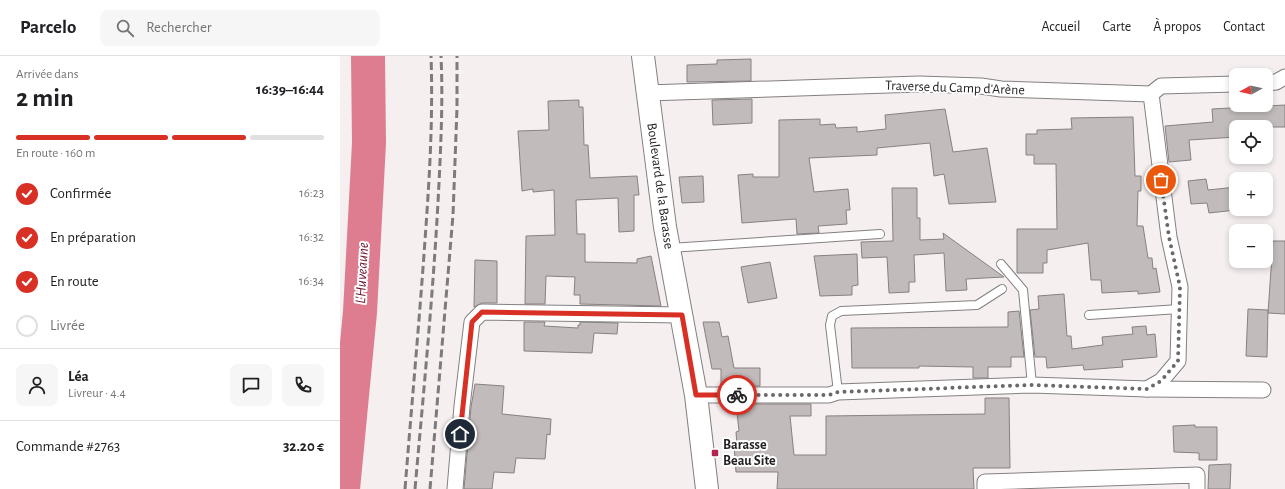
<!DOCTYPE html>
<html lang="fr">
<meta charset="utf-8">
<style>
body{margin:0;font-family:"Alegreya Sans",sans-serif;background:#f6f6f6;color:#202124;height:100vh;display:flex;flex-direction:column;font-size:15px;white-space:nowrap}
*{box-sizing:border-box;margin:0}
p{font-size:13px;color:#757577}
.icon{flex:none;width:22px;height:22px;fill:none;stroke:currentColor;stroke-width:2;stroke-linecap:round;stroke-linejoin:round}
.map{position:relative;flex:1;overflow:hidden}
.drawer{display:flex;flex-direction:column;background:#fff;width:340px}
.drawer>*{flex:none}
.needle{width:26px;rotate:262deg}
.buttons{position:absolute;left:889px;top:12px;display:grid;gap:8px}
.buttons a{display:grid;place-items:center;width:44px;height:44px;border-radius:8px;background:#fff;box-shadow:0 2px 6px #0003;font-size:20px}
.pin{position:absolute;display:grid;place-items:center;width:34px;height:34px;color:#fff;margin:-17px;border:2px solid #fff;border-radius:50%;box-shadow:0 1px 4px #0007}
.courier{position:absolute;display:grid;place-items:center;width:40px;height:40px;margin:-20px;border:3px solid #d93025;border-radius:50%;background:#fff;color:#222;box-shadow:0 1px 5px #0007}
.summary em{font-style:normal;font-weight:700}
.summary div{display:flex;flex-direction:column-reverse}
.summary{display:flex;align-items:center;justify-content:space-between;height:68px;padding:0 16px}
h1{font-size:26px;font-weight:700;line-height:30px}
.bar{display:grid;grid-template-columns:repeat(4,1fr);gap:6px 4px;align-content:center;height:48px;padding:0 16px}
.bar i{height:5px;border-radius:3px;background:#e0e0e0}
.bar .selected{background:#d93025}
.bar p{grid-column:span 4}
.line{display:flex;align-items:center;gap:10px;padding:0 16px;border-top:1px solid #e0e0e0}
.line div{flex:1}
.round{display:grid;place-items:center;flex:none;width:42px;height:42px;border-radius:8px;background:#f6f6f6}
ol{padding:0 16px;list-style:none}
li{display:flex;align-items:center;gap:12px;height:44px}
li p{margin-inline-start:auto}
li .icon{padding:4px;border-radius:50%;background:#d93025;color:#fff;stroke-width:4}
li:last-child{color:#757577}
li i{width:22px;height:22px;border:2px solid #e0e0e0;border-radius:50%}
header{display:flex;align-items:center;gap:24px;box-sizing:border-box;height:56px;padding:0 20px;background:#fff;border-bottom:1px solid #e0e0e0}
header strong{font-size:19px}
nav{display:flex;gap:22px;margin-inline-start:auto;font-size:14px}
.search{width:280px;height:36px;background:#f6f6f6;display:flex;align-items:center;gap:10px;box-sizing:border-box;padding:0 14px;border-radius:8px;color:#757577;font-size:15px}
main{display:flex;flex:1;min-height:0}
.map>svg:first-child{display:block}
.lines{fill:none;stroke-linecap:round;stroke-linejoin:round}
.river{stroke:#de7d8f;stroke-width:34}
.building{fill:#c1bbbb;stroke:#878181}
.lane-casing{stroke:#857f80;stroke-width:10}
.street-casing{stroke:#857f80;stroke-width:17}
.secondary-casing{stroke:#857f80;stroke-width:24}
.lane{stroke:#fff;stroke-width:8}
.street{stroke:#fff;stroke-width:15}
.secondary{stroke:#fff;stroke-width:22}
.rail{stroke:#7f7a7b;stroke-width:3;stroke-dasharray:8 4;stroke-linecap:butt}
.done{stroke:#6c6869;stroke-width:4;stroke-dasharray:0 7.2}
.route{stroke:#d93025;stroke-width:5}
.poi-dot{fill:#b42451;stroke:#fff;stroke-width:1.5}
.labels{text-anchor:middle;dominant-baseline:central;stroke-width:4;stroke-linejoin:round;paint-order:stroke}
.street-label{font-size:14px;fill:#221f20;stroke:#fff}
.poi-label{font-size:14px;font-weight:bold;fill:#221f20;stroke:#fff;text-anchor:start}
.water-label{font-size:15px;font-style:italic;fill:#6a122d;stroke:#fff}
</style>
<header>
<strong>Parcelo</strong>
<div class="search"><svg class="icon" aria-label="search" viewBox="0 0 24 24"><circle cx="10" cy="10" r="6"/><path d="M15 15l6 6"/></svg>Rechercher</div>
<nav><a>Accueil</a><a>Carte</a><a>À propos</a><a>Contact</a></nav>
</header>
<main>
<section class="drawer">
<div class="summary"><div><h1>2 min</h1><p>Arrivée dans</p></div><em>16:39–16:44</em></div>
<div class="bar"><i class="selected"></i><i class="selected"></i><i class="selected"></i><i></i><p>En route · 160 m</p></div>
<ol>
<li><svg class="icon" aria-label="check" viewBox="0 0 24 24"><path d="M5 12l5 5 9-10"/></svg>Confirmée<p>16:23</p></li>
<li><svg class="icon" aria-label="check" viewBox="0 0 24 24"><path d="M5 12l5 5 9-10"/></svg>En préparation<p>16:32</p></li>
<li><svg class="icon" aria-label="check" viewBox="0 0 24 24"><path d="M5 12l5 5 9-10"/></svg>En route<p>16:34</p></li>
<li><i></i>Livrée</li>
</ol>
<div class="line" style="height:72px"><a class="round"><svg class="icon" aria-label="person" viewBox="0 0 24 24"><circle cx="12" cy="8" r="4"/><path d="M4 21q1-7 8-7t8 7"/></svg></a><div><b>Léa</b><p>Livreur · 4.4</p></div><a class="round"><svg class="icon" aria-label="chat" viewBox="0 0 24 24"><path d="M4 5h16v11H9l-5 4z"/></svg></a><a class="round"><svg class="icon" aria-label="phone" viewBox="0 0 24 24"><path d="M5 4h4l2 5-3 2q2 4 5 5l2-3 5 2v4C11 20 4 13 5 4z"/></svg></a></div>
<div class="line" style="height:52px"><div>Commande #2763</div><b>32.20 €</b></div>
</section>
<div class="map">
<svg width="945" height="433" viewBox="0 0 945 433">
<rect width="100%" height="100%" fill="#f6eff0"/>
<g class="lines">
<path class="river" d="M3 433 20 256 29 87 28 0"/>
</g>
<g class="building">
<path d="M411 3V25L347 26V9L377 8V4Z"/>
<path d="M412 43V67L373 69 372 44Z"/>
<path d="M239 44V51H243L244 89H248L250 122 297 120 299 139H294V175L279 176 278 142 236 144 237 178H245V206L297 207V203L311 200 321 250 240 248V239H234L235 221 206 220 205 248H185L186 180 215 179 214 134 193 136V133L182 135 178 75 209 74 208 45Z"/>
<path d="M945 49V71H896V81L849 84 851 104 829 106 825 70 873 66 872 53Z"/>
<path d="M605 53 613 96 647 92 656 146 609 148 604 118 594 120 590 87 537 92V99L469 102 474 136 508 133 510 154H506L507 168 478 170 479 177 457 178 456 163 402 167 398 119 413 118V121H439V64L480 63V69L495 68 496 72 517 71V76L546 73 545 59Z"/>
<path d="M793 61 795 120H801V135H798L797 170H803L808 202H812L813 213 816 212 820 236 798 238V235L762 237 761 224H751L748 187 707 194V207H703V217H677V173H717L716 108H694V99H686V78H697V74L732 73 731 62Z"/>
<path d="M363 120 364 146 342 147 339 121Z"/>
<path d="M866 123 868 134 896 131V154L869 157 867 147 851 148 848 125Z"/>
<path d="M552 132H577V162H580V184L604 183 603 177 664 221 626 223 627 234 606 235 604 197 574 199 575 226H569V236L549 237 547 201 522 202 521 186 553 185Z"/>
<path d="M933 185H945V258L928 257Z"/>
<path d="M517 198 518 229 512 230V239L480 240 474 200Z"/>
<path d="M135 204 157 205V247H142L134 251Z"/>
<path d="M430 206 437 242 408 247 401 211Z"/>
<path d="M724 238 727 280H731L732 293 763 289 762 281 793 278 792 271 806 270 807 279 815 278 817 301 782 304 783 311 744 314 743 309 707 312 706 301H695L690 254 699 253 698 240Z"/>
<path d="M908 253 928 254 927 301 906 300Z"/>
<path d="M679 255 684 301H671V311H648V322H633V311L579 310V312H512L511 272 668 271V256Z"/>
<path d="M184 266H205L204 270 238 272V269H240V266L278 267 277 278 254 277 252 297 184 295Z"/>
<path d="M363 266H379L382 281 388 280 394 312H420V330H381V313H372Z"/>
<path d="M135 328 164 330 162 358 211 363 210 379 207 378 205 403 176 402 174 417 154 416 152 433H124L131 351Z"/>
<path d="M645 342H669L670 412H633L634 433H437L438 416H396L394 389H397L396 376 399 375 396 348H471V360H450L454 399H486V360L645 358Z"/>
<path d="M855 369V371H877V404H859V397L834 396 833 370Z"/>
<path d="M891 408 890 433H868L869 409Z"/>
</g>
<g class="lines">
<g class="lane-casing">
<g id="lane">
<path d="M330 192 540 178"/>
<path d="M661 208 683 234 692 329"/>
<path d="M749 259 839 253"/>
<path d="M498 336 490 269 492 260 501 255 637 249 662 233"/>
</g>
</g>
<g class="street-casing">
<g id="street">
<path d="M926 27 936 26 945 21"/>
<path d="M307 37 579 28 641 30 661 33 811 38 821 30 896 28"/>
<path d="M807 333 821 325 838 305 840 231 829 181 811 38"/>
<path d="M356 339H489L498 336 692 329 807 333 923 334"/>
<path d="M115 433 122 350 132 266 142 256 342 259"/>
<path d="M645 433V426L857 419V433"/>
</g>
</g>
<g class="secondary-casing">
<path id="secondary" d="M303 0 325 171 356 339 367 433"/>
</g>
<use href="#lane" class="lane"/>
<use href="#street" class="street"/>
<use href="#secondary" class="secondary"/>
<g class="rail">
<path d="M65 433C72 345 80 258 86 170 90 114 93 56 91 0"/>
<path d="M75 433C84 331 94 229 99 127 101 85 103 43 101 0"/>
<path d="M90 433 113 159 117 52V0"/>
</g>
</g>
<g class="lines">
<path class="done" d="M397 339H489L498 336 692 329 807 333 821 325 838 305 840 231 829 181 821 124"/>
<path class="route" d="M120 378 132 266 142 256 342 259 356 339H397"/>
</g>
<rect class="poi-dot" x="371" y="393" width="8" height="8" rx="2"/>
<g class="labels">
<g class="street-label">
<text transform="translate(615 32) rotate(2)">Traverse du Camp d'Arène</text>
<text transform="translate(320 130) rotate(82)">Boulevard de la Barasse</text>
</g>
<g class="poi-label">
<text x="383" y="389">Barasse<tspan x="383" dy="16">Beau Site</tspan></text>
</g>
<g class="water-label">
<text transform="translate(22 217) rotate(-87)">L'Huveaune</text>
</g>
</g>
</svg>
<div class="buttons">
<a><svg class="needle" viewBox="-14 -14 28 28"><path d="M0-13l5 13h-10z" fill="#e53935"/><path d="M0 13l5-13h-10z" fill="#757577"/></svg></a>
<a><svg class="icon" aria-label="locate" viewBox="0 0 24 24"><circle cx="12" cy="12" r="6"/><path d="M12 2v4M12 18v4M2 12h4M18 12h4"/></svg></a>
<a>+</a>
<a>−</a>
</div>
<div class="pin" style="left:821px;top:124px;background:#ea580c"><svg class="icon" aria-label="bag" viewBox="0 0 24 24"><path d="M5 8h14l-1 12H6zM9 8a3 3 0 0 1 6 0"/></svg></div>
<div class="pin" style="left:120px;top:378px;background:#1f2937"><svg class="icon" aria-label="home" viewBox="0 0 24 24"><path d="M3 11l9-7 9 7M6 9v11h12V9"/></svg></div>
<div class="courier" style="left:397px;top:339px"><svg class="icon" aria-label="bike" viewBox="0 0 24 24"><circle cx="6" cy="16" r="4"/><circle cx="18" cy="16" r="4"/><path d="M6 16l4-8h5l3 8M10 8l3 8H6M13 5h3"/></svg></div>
</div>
</main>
